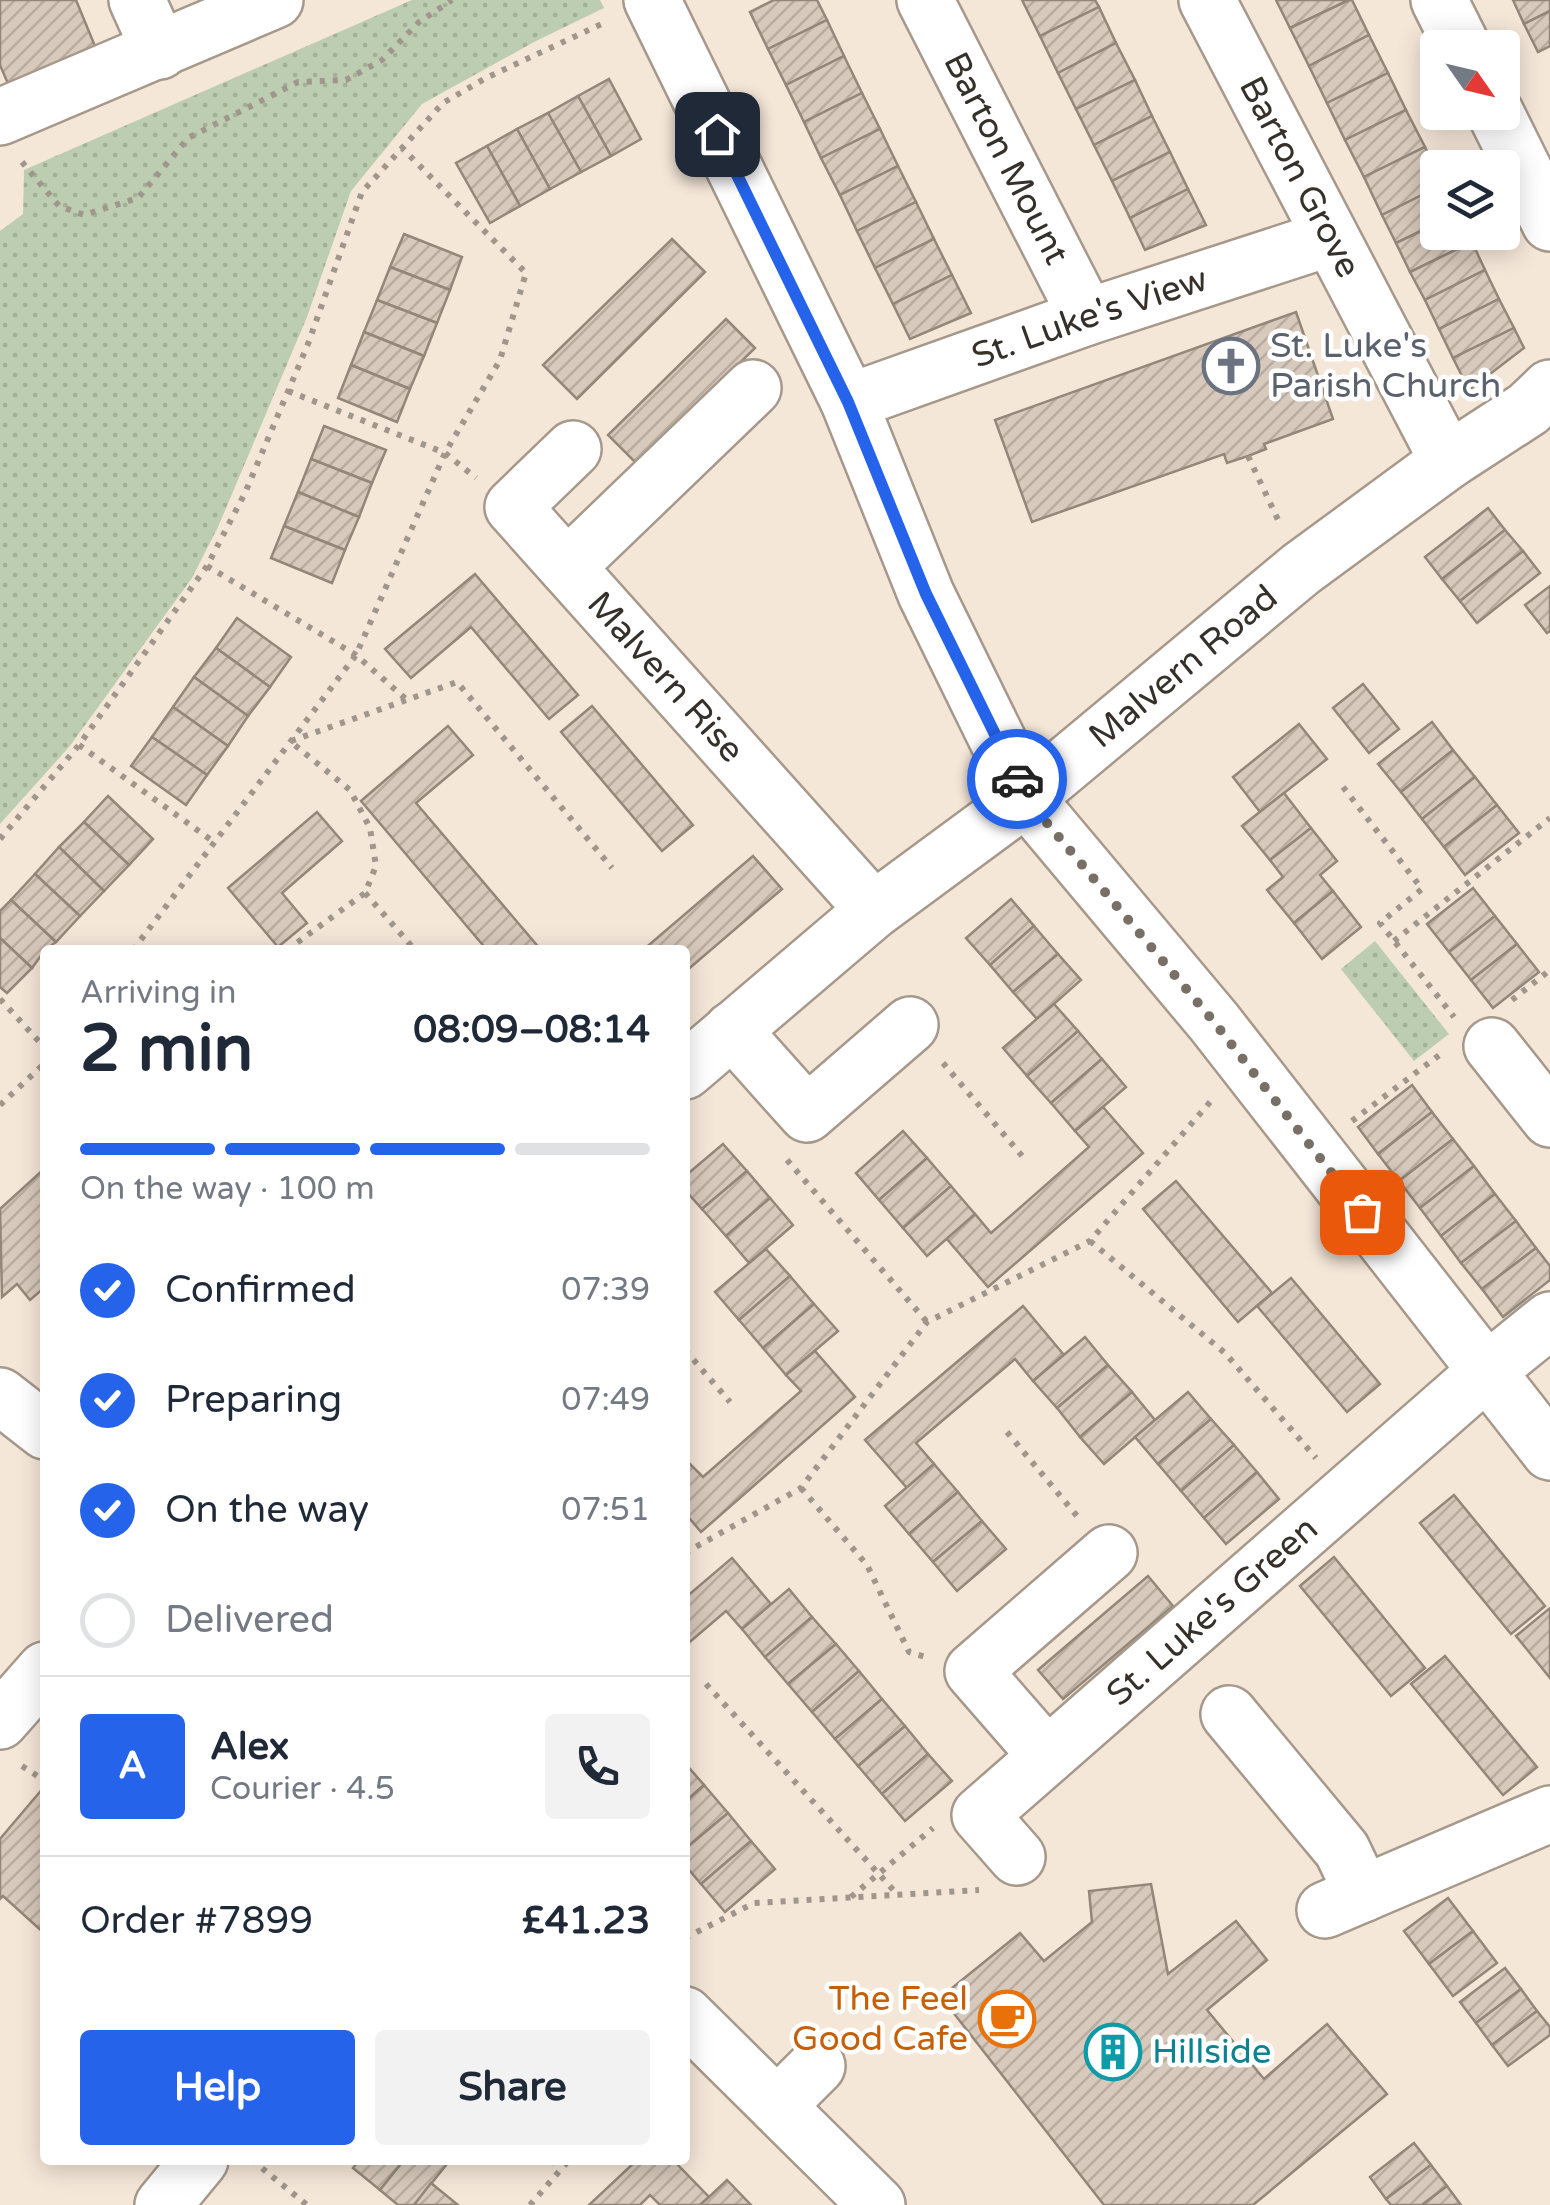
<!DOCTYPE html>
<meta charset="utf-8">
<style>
body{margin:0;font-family:"Varela Round",sans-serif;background:#f2f2f3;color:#1f2937;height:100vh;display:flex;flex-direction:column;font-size:38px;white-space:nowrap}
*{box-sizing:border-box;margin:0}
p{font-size:32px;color:#747a83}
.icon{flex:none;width:55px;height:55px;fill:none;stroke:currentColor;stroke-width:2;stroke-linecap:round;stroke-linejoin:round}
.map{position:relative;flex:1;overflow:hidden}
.drawer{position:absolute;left:40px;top:945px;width:650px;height:1220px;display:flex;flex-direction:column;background:#fff;border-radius:10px;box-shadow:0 5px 25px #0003}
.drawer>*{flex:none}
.needle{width:65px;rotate:124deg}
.controls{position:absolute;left:1420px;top:30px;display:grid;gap:20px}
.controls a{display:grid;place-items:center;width:100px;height:100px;border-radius:10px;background:#fff;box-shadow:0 5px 25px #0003;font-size:50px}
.pin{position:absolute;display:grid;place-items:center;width:85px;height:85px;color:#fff;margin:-42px;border-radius:20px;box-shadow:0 5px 15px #0006}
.courier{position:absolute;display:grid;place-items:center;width:100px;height:100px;margin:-50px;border:8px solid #2563eb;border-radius:50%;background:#fff;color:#222;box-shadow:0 2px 12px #0007}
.headline em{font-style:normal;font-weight:700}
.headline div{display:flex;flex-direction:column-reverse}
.headline{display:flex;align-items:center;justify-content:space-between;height:170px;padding:0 40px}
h1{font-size:65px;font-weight:700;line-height:75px}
.bar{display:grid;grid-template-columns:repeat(4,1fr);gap:15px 10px;align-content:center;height:120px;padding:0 40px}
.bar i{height:12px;border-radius:8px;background:#e0e1e3}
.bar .on{background:#2563eb}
.bar p{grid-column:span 4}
.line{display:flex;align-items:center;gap:25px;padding:0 40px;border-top:2px solid #e0e1e3}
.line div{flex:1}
.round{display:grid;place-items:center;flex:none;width:105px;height:105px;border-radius:10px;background:#f2f2f3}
ol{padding:0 40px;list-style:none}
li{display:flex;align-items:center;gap:30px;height:110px}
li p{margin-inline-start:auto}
li .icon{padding:10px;border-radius:50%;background:#2563eb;color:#fff;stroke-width:4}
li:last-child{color:#747a83}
li i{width:55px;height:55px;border:5px solid #e0e1e3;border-radius:50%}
.primary-button{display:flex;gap:20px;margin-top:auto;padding:20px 40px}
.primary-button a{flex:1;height:115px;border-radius:10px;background:#2563eb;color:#fff;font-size:40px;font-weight:700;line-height:115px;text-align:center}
.primary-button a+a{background:#f2f2f3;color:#1f2937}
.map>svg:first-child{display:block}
.grass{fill:url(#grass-dots)}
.building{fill:url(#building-hatch);stroke:#938779;stroke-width:2.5}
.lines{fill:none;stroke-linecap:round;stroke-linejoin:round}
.minor-casing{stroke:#a6998b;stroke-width:60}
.path{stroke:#a0968b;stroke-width:6;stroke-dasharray:5 8;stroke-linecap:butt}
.minor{stroke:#fff;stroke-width:55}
.done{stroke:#787067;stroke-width:10;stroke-dasharray:0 18}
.route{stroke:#2563eb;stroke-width:12}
.labels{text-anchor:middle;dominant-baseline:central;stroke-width:9;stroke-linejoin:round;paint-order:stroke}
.street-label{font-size:35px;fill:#35302a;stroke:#fff}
.worship-label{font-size:35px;fill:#5b616d;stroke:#fff;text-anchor:start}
.food-label{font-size:35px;fill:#c56008;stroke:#fff;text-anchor:end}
.culture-label{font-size:35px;fill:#0d838f;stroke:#fff;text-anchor:start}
</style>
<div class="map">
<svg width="1550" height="2205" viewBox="0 0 1550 2205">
<defs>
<pattern id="grass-dots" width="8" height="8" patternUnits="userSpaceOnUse" patternTransform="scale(2.5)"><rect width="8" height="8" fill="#bccdb1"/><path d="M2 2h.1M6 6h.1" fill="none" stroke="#a2b098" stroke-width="1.8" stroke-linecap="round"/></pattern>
<pattern id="building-hatch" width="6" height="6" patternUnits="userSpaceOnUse" patternTransform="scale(2.5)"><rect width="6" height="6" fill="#d7c9bb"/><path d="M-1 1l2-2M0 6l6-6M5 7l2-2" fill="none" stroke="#b9ada1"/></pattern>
</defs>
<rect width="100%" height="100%" fill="#f5e7d8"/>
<g class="grass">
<path d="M412 0H600L604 8 534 42 422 104 351 191 307 317 218 527 192 578 69 747 0 824V231L23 214 24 170Z"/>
<path d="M1375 941 1449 1034 1414 1061 1341 969Z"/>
</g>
<g class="building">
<path d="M0 0H76L97 51 9 86 0 65Z"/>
<path d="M774 0H817L827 20 768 49 750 12Z"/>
<path d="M1022 0H1095L1099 7 1040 36Z"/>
<path d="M1276 0H1349L1290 28Z"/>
<path d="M1349 0H1352L1369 35 1309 66 1290 28Z"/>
<path d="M1513 0H1550V11L1524 24Z"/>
<path d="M1099 7 1116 43 1058 73 1040 36Z"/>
<path d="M1550 11V46L1538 52 1524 24Z"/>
<path d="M827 20 844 56 786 85 768 49Z"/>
<path d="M1369 35 1388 73 1327 103 1309 66Z"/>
<path d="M1116 43 1135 80 1076 109 1058 73Z"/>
<path d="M844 56 862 93 804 122 786 85Z"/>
<path d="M1388 73 1406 110 1345 140 1327 103Z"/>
<path d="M609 79 641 139 611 156 578 96Z"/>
<path d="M1135 80 1152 116 1094 145 1076 109Z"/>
<path d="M862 93 880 129 821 158 804 122Z"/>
<path d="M578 96 611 156 581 172 548 113Z"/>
<path d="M1406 110 1425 147 1364 177 1345 140Z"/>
<path d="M548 113 581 172 550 189 517 129Z"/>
<path d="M1152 116 1170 152 1112 181 1094 145Z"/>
<path d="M517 129 550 189 520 206 487 146Z"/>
<path d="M880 129 898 166 840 195 821 158Z"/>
<path d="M487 146 520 206 490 223 456 163Z"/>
<path d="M1425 147 1438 173V187L1382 215 1364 177Z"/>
<path d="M1170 152 1188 189 1130 218 1112 181Z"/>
<path d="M898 166 916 202 857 231 840 195Z"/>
<path d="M1438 187V223L1396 243 1382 215Z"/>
<path d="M1188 189 1206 225 1145 250 1130 218Z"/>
<path d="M916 202 934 239 875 268 857 231Z"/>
<path d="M1438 223V232H1467L1472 242 1410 272 1396 243Z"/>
<path d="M404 234 462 257 450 290 390 267Z"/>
<path d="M672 239 705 272 577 399 543 365Z"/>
<path d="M934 239 952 275 893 304 875 268Z"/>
<path d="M1472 242 1485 270 1425 300 1410 272Z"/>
<path d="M390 267 450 290 437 323 377 300Z"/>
<path d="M1485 270 1499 299 1439 329 1425 300Z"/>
<path d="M952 275 971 313 910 339 893 304Z"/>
<path d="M1499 299 1514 328 1453 358 1439 329Z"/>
<path d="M377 300 437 323 424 356 364 332Z"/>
<path d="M1296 312 1333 419 1264 444 1266 449 1248 456 1227 463 1224 454 1032 522 995 420Z"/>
<path d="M726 319 755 348 637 464 608 435Z"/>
<path d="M1514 328 1524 348 1469 390 1453 358Z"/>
<path d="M364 332 424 356 410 389 351 365Z"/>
<path d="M351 365 410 389 397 422 338 398Z"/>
<path d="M324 426 386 450 372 483 311 459Z"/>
<path d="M311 459 372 483 359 517 298 492Z"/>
<path d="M298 492 359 517 345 550 284 526Z"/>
<path d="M1488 508 1505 530 1442 579 1425 557Z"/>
<path d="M284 526 345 550 332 583 271 558Z"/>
<path d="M1505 530 1523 551 1460 601 1442 579Z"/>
<path d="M1523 551 1540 573 1477 623 1460 601Z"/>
<path d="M475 574 578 695 549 719 471 627 411 678 385 649Z"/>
<path d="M1550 586V631L1547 633 1525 605Z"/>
<path d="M237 618 291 657 270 687 216 648Z"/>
<path d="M216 648 270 687 248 716 194 677Z"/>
<path d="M194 677 248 716 228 746 173 707Z"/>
<path d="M1363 684 1399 729 1369 753 1333 708Z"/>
<path d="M592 706 693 825 662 851 561 732Z"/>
<path d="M173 707 228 746 207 775 152 737Z"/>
<path d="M1432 722 1453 750 1401 792 1378 764Z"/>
<path d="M1299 724 1327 759 1260 812 1233 777Z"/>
<path d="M448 726 473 755 416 803 541 950H487L361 801Z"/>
<path d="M152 737 207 775 186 805 131 766Z"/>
<path d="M1453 750 1475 777 1422 819 1401 792Z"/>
<path d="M1475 777 1497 805 1444 847 1422 819Z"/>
<path d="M1284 793 1311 828 1270 860 1242 826Z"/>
<path d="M108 796 153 839 129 865 84 822Z"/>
<path d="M1497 805 1519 833 1465 875 1444 847Z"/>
<path d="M317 812 342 841 282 893 307 923 278 947 228 888Z"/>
<path d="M84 822 129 865 104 891 59 847Z"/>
<path d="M1311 828 1337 861 1320 875 1333 891 1294 923 1267 890 1283 877 1270 860Z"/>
<path d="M59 847 104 891 80 916 35 874Z"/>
<path d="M753 856 782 889 685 972V950H643Z"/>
<path d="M35 874 80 916 56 942 11 900Z"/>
<path d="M1473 888 1495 916 1449 952 1427 924Z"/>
<path d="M1333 891 1361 927 1322 959 1294 923Z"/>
<path d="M1011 899 1034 926 990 965 966 938Z"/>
<path d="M11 900 56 942 45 950 32 968 0 938V911Z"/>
<path d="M1495 916 1517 944 1471 980 1449 952Z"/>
<path d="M1034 926 1058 954 1013 992 990 965Z"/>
<path d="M0 938 32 968 7 993 0 987Z"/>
<path d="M1517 944 1539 972 1493 1008 1471 980Z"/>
<path d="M1058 954 1081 980 1037 1019 1013 992Z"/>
<path d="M1054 1004 1078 1031 1027 1076 1003 1048Z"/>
<path d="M1078 1031 1102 1059 1051 1103 1027 1076Z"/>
<path d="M1102 1059 1126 1087 1075 1131 1051 1103Z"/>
<path d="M1412 1085 1432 1112 1378 1154 1358 1127Z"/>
<path d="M1103 1107 1143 1153 988 1287 946 1238 975 1214 991 1233 1089 1147 1075 1131Z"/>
<path d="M1432 1112 1453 1139 1399 1181 1378 1154Z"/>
<path d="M903 1131 927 1158 879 1200 856 1173Z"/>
<path d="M1453 1139 1474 1166 1420 1208 1399 1181Z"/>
<path d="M723 1144 747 1171 702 1209 685 1190V1176Z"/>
<path d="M927 1158 951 1186 903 1228 879 1200Z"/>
<path d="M1474 1166 1495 1194 1441 1236 1420 1208Z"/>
<path d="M45 1168V1287L30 1300 17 1284 2 1297 0 1209Z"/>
<path d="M747 1171 770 1198 726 1236 702 1209Z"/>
<path d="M1176 1181 1272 1293 1238 1322 1143 1209Z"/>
<path d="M951 1186 975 1214 927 1256 903 1228Z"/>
<path d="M1495 1194 1516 1221 1461 1263 1441 1236Z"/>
<path d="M770 1198 793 1225 749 1263 726 1236Z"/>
<path d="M1516 1221 1536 1248 1482 1289 1461 1263Z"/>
<path d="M1536 1248 1550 1266V1280L1503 1317 1482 1289Z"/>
<path d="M766 1249 790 1276 739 1320 715 1292Z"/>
<path d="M790 1276 814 1304 763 1348 739 1320Z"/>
<path d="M1291 1278 1380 1384 1347 1412 1257 1306Z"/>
<path d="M814 1304 838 1331 786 1375 763 1348Z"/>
<path d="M1023 1306 1064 1355 1033 1381 1015 1359 916 1443 934 1464 907 1488 865 1440Z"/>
<path d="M1085 1337 1108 1365 1057 1408 1033 1381Z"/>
<path d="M815 1351 855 1397 701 1532 685 1513V1459L703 1477 801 1391 786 1375Z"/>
<path d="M1108 1365 1132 1392 1080 1437 1057 1408Z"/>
<path d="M1132 1392 1155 1420 1104 1464 1080 1437Z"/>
<path d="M1188 1392 1211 1419 1158 1464 1135 1437Z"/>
<path d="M1211 1419 1234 1445 1181 1491 1158 1464Z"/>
<path d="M1234 1445 1257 1472 1204 1518 1181 1491Z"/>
<path d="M934 1464 958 1492 909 1534 885 1506Z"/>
<path d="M1257 1472 1279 1499 1226 1544 1204 1518Z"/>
<path d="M958 1492 982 1521 933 1562 909 1534Z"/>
<path d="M1454 1495 1545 1606 1511 1634 1420 1523Z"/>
<path d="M982 1521 1006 1549 957 1591 933 1562Z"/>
<path d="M1334 1557 1425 1668 1391 1696 1300 1586Z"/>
<path d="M732 1558 771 1604 742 1629 726 1611 685 1646V1598Z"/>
<path d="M1148 1576 1173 1606 1063 1699 1038 1670Z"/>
<path d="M789 1589 812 1617 765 1657 742 1629Z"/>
<path d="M1550 1608V1678L1516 1636Z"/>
<path d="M812 1617 836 1644 788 1684 765 1657Z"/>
<path d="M836 1644 859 1671 812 1712 788 1684Z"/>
<path d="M1445 1656 1537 1767 1503 1795 1411 1684Z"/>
<path d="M859 1671 882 1699 835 1739 812 1712Z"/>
<path d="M882 1699 905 1726 858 1766 835 1739Z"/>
<path d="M905 1726 928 1754 882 1794 858 1766Z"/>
<path d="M928 1754 952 1781 905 1821 882 1794Z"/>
<path d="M685 1763 704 1785 685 1802Z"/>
<path d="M704 1785 728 1813 685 1849V1802Z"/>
<path d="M44 1787 45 1788V1934L3 1896 0 1899V1839Z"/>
<path d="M728 1813 751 1841 701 1884 685 1865V1849Z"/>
<path d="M751 1841 775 1869 725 1912 701 1884Z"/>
<path d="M1151 1884 1168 1974 1236 1921 1267 1960 1207 2010 1264 2079 1327 2024 1387 2094 1253 2205H1104L941 1997 1020 1933 1044 1961 1092 1922 1089 1891Z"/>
<path d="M1448 1898 1473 1931 1429 1964 1404 1931Z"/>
<path d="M1473 1931 1497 1963 1453 1996 1429 1964Z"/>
<path d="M1505 1968 1521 1989 1476 2023 1460 2002Z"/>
<path d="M1521 1989 1537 2011 1492 2045 1476 2023Z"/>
<path d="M1537 2011 1550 2027V2035L1508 2066 1492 2045Z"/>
<path d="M1414 2143 1431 2165 1386 2199 1370 2177Z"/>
<path d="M359 2160H404L380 2190 353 2168Z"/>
<path d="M404 2160H442L447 2164 414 2205H398L380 2190Z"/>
<path d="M637 2160H673L709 2197 700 2205H660L650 2195 640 2205H589Z"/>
<path d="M1431 2165 1447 2186 1422 2205H1391L1386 2199Z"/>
<path d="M727 2180 751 2205H700L709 2197Z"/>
<path d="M431 2183 458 2205H414Z"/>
<path d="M1447 2186 1461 2205H1422Z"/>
</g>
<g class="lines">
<g class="minor-casing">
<g id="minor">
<path d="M137 0 160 51"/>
<path d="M652 0 849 402 926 594 1026 798 1214 1022 1550 1452"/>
<path id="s1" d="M925 0 1087 317"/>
<path id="s2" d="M1207 0 1448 461"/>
<path d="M1439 0 1463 48"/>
<path d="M1495 112 1550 223"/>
<path d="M0 117 275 0"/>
<path id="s3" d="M849 402 1087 317 1330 238"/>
<path id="s4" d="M573 449 513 507 874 910"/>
<path d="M567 567 753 388"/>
<path d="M732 1030 807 1114 910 1025"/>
<path d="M1492 1046 1550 1119"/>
<path id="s5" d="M685 1071 874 910 1026 798 1301 569 1448 461 1528 409 1550 388"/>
<path d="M0 1396 45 1431"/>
<path d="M1229 1714 1342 1850 1363 1894"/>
<path d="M0 1721 45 1670"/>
<path d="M1047 1756 973 1671 1109 1553"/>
<path id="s6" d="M1017 1857 980 1815 1487 1371 1550 1320"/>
<path d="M1325 1910 1550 1814"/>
<path d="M685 2015 877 2205"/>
<path d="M777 2106 817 2066"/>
<path d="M163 2205 200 2160"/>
</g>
</g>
<g class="path">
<path d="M22 162 59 206 84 215 138 198 188 138 298 82 346 80 382 60 419 22 452 0"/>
<path d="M288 391 445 453 476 478"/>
<path d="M1248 456 1279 522"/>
<path d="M207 566 356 655 407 700"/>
<path d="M291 741 457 682 612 868"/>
<path d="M79 745 214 842"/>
<path d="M1343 787 1422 889 1380 923 1454 1017"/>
<path d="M0 839 79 745 207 566 245 493 308 344 362 192 443 103 486 78 608 21"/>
<path d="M365 893 415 950"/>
<path d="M1394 941 1550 818"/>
<path d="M133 950 356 655 445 453 500 360 526 273 402 148"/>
<path d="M287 950 365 893 376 866 370 828 350 790 291 742"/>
<path d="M0 999 45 1048"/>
<path d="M1512 1000 1550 970"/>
<path d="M943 1063 1023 1157"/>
<path d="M0 1105 45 1063"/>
<path d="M1352 1121 1442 1053"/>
<path d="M787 1160 927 1322"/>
<path d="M1090 1241 1225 1353 1316 1458"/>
<path d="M685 1350 730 1402"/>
<path d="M1007 1432 1077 1516"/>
<path d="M801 1488 867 1565 909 1652 929 1658"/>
<path d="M685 1553 801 1488 927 1322 1090 1241 1211 1101"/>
<path d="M706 1684 897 1894"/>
<path d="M22 1766 45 1781"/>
<path d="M851 1897 933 1828"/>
<path d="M685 1938 754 1903 979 1890"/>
<path d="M252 2160 307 2205"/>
<path d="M552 2160 560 2169"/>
<path d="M530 2205 569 2160"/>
</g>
<use href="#minor" class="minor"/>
</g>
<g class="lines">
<path class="done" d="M1017 779 1026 798 1214 1022 1362 1212"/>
<path class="route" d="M717 134 848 402 926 594 1017 779"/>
</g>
<defs>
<g id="church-ring" transform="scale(2.875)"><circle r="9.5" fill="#fff" stroke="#6b7280" stroke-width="1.5"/><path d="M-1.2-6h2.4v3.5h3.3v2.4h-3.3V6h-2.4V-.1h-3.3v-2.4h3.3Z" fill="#6b7280"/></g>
<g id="cafe-ring" transform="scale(2.875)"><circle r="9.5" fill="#fff" stroke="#e8710a" stroke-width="1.5"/><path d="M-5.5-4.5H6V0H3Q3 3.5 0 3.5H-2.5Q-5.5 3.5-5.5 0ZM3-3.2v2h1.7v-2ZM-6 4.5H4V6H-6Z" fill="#e8710a"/></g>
<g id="building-ring" transform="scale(2.875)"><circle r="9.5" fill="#fff" stroke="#0f9aa8" stroke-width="1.5"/><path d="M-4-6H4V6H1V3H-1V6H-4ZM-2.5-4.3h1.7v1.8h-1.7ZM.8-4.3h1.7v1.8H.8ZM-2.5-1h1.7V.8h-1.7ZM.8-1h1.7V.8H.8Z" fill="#0f9aa8"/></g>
</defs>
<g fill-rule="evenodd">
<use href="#church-ring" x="1231" y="366"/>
<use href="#cafe-ring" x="1007" y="2019"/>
<use href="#building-ring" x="1113" y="2052"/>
</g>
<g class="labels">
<g class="street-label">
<text stroke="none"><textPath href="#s1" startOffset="178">Barton Mount</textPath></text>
<text stroke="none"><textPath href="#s2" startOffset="200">Barton Grove</textPath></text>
<text stroke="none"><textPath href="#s3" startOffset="255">St. Luke's View</textPath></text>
<text stroke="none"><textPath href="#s5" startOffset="642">Malvern Road</textPath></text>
<text stroke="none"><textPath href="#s4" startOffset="312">Malvern Rise</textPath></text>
<text stroke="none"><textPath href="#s6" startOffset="365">St. Luke's Green</textPath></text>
</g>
<g class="worship-label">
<text x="1270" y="346">St. Luke's<tspan x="1270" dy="40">Parish Church</tspan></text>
</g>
<g class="food-label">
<text x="968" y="1999">The Feel<tspan x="968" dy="40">Good Cafe</tspan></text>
</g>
<g class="culture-label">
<text x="1152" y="2052">Hillside</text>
</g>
</g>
</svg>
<div class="controls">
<a><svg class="needle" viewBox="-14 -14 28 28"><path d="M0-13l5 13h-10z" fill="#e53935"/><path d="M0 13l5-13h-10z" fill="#747a83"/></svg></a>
<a><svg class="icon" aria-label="layers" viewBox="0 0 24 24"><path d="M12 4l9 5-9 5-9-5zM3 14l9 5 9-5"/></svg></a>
</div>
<div class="pin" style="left:1362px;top:1212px;background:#ea580c"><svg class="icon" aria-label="bag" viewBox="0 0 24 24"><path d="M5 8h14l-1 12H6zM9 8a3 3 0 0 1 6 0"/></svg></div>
<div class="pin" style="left:717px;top:134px;background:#1f2937"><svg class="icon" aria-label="home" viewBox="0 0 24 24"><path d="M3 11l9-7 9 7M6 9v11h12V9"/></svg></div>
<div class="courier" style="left:1017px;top:779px"><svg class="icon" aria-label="car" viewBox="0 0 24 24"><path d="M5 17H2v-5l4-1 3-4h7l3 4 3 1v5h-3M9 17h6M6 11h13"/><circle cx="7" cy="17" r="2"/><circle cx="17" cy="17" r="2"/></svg></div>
<section class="drawer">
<div class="headline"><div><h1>2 min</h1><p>Arriving in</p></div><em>08:09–08:14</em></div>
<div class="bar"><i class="on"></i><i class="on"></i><i class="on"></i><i></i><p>On the way · 100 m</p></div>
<ol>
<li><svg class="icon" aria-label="check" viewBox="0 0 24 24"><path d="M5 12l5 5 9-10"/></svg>Confirmed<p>07:39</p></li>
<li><svg class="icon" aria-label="check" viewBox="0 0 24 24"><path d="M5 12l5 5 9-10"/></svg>Preparing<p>07:49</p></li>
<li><svg class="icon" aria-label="check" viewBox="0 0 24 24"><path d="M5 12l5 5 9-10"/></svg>On the way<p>07:51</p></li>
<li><i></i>Delivered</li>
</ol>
<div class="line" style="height:180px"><b class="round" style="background:#2563eb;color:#fff">A</b><div><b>Alex</b><p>Courier · 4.5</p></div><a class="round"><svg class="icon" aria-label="phone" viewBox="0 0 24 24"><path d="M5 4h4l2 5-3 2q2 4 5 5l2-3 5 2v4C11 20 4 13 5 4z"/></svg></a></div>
<div class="line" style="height:130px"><div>Order #7899</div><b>£41.23</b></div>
<div class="primary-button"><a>Help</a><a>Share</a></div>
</section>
</div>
